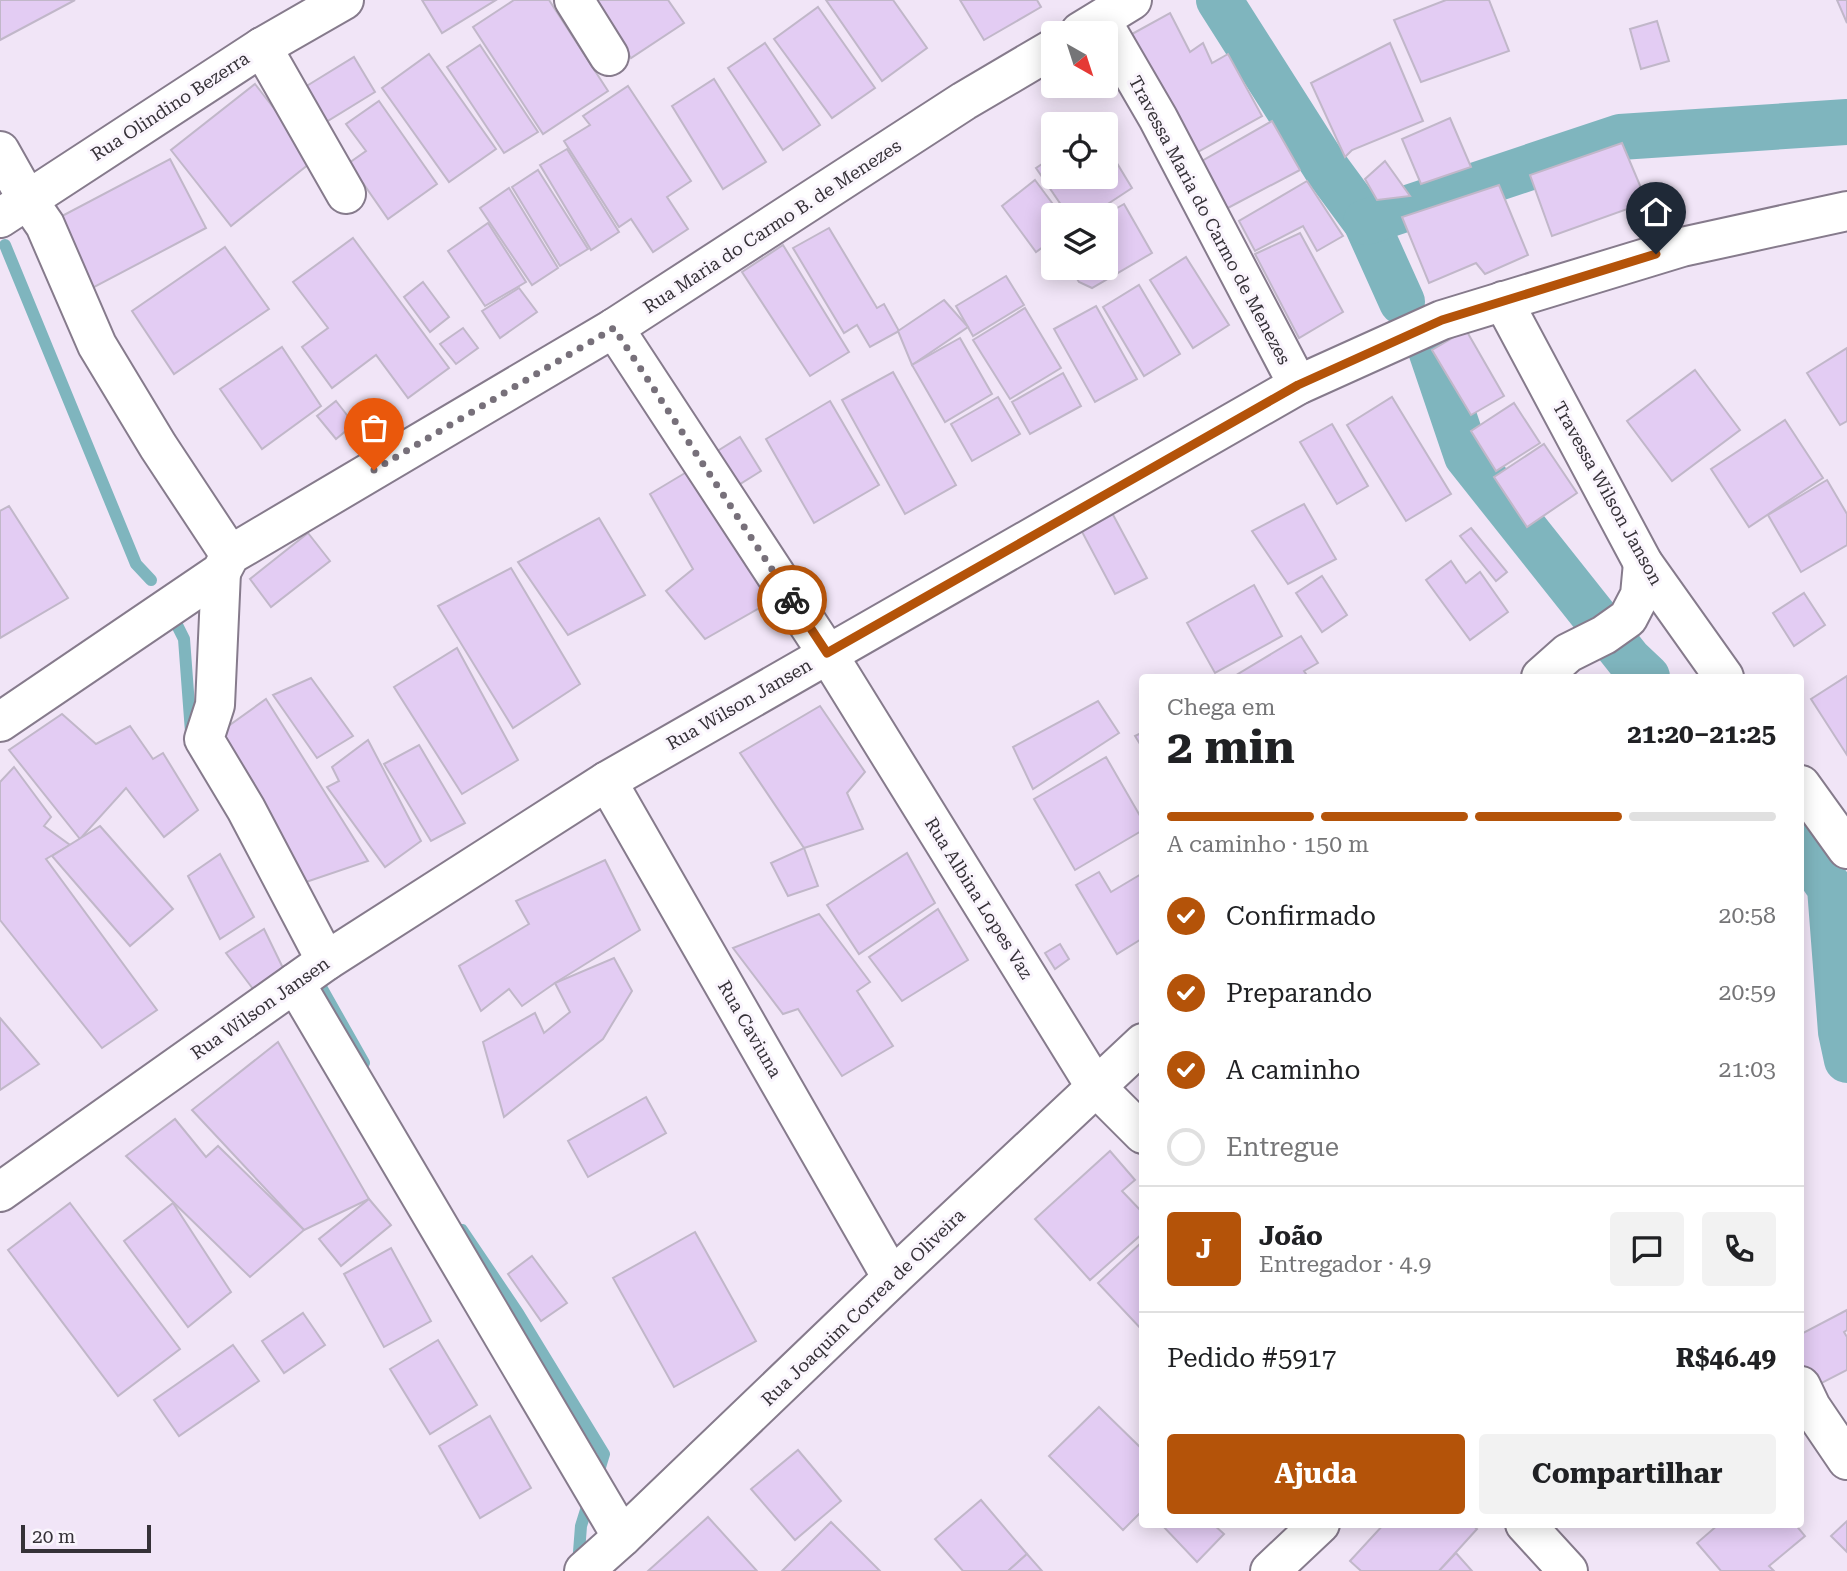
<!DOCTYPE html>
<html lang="pt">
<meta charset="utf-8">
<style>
body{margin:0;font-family:"Roboto Serif",serif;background:#f2f2f2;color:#202124;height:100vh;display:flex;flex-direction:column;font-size:26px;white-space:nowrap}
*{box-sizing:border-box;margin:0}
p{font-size:23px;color:#757577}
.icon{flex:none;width:38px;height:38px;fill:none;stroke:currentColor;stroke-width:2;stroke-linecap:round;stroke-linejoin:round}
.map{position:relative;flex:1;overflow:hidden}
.side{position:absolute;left:1139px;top:674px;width:665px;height:854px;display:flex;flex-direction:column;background:#fff;border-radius:7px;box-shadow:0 4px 18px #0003}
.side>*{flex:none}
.needle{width:46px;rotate:141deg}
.fabs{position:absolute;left:1041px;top:21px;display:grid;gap:14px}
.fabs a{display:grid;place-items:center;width:77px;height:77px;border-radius:7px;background:#fff;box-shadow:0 4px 18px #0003;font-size:35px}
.scale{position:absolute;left:21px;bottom:18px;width:130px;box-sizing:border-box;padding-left:7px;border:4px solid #353137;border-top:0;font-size:19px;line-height:24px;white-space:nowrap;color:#353137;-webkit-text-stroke:5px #faf5fd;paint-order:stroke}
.pin{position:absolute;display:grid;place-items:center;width:60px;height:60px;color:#fff;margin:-72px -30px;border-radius:50% 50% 50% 0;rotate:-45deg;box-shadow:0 0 7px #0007}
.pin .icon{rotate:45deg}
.courier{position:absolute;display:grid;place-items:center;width:70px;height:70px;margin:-35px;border:5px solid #b45309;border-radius:50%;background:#fff;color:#222;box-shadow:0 2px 9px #0007}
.head em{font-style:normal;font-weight:700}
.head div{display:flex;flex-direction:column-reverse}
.head{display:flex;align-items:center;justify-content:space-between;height:119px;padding:0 28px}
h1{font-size:46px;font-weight:700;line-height:52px}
.bar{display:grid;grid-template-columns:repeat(4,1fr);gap:10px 7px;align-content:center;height:84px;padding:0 28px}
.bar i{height:9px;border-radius:5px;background:#e0e0e0}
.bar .active{background:#b45309}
.bar p{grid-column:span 4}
.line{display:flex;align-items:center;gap:18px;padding:0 28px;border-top:2px solid #e0e0e0}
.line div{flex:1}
.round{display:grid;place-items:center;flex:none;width:74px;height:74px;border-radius:7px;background:#f2f2f2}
ol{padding:0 28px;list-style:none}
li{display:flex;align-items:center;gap:21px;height:77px}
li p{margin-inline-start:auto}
li .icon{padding:7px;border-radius:50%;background:#b45309;color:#fff;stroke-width:4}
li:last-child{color:#757577}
li i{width:38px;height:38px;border:4px solid #e0e0e0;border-radius:50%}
.button{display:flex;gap:14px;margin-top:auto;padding:14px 28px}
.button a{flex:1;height:80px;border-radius:7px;background:#b45309;color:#fff;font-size:28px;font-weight:700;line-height:80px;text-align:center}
.button a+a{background:#f2f2f2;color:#202124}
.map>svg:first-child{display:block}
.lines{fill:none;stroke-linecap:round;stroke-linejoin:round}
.stream{stroke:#7fb5be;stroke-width:12}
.canal{stroke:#7fb5be;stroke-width:46}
.building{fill:#e3ccf3;stroke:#c1b7c9;stroke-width:2}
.minor-casing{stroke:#867b8c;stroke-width:42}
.minor{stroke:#fff;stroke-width:38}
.done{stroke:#77707a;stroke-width:7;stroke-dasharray:0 12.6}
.route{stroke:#b45309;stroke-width:9}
.labels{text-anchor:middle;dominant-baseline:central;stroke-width:6;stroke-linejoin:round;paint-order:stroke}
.street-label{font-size:18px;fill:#353137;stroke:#faf5fd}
</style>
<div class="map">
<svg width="1847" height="1571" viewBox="0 0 1847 1571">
<rect width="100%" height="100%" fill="#f1e5f7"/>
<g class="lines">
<g class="stream">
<path d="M5 245 136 564 151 580"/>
<path d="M176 623 184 639 191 732"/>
<path d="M321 987 364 1063"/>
<path d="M462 1230 518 1313 604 1454 597 1477"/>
<path d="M578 1565 581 1526 590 1497"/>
</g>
<g class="canal">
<path d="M1219 0 1324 165 1366 222 1402 302"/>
<path d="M1366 222 1620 137 1847 122"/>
<path d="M1431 350 1467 456 1629 660 1647 677"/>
<path d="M1801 846 1830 888 1841 1032 1847 1060"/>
</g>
</g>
<g class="building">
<path d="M0 0H75L0 40Z"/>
<path d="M422 0H496L442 33Z"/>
<path d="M514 0H549L608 91 543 134 473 27Z"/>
<path d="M592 0H668L684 23 631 58Z"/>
<path d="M826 0H893L927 48 882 81Z"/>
<path d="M960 0H1037L1041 7 984 40Z"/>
<path d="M1446 0H1489L1509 51 1421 82 1394 20Z"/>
<path d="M1837 0H1847V23Z"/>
<path d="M818 7 875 88 832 118 774 39Z"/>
<path d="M1170 13 1190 52 1203 43 1212 63 1228 54 1262 116 1194 154 1132 34Z"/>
<path d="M1657 21 1669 61 1641 69 1630 29Z"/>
<path d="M765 43 820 125 783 150 728 68Z"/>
<path d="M1390 43 1423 121 1352 150 1345 157 1311 83Z"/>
<path d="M480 45 538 132 504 153 447 67Z"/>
<path d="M429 54 496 149 449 182 382 88Z"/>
<path d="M354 57 375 92 326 122 305 87Z"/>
<path d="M714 79 766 162 723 189 672 106Z"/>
<path d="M255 84 314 160 231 226 171 150Z"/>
<path d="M628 86 691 181 667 197 688 229 653 252 631 219 619 227 564 141 590 125 583 116Z"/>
<path d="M379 101 437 184 388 219 349 163 366 151 346 124Z"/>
<path d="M1450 118 1471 167 1421 184 1402 139Z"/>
<path d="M1272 121 1300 170 1224 210 1202 161Z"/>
<path d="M1622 143 1647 202 1552 236 1530 175Z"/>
<path d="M567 149 619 232 591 250 540 165Z"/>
<path d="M1054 156V177H1106V166L1115 160 1132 188 1091 215H1068L1036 168Z"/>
<path d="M170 159 206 228 81 294 45 225Z"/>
<path d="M1385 161 1410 196 1377 200 1365 179Z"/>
<path d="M538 170 588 249 560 266 512 187Z"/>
<path d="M1035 180 1061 215H1054V239L1036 252 1002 206Z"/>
<path d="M1307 181 1343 236 1317 251 1303 226 1255 251 1239 221Z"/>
<path d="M1499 185 1528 255 1485 274 1476 263 1429 283 1402 217Z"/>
<path d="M509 188 558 268 532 285 480 208Z"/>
<path d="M1124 204 1152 253 1092 288 1079 282 1070 268H1106L1105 215Z"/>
<path d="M488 223 526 282 485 306 448 251Z"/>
<path d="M829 228 877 308 884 304 899 331 870 347 857 325 844 333 793 248Z"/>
<path d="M1300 233 1343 312 1299 338 1255 254Z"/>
<path d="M353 238 449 368 408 398 376 355 332 388 302 347 328 328 293 282Z"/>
<path d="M783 245 849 352 810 376 742 272Z"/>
<path d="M225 247 269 309 174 374 132 311Z"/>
<path d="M1186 257 1229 325 1193 348 1150 280Z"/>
<path d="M1006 276 1024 305 973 336 956 306Z"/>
<path d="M423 282 449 317 430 332 404 297Z"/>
<path d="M1139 285 1180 354 1144 376 1103 307Z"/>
<path d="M519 288 537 312 500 338 482 311Z"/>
<path d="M944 300 968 327 912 365 898 331Z"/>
<path d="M1096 306 1137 379 1095 402 1054 329Z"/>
<path d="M1025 308 1061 368 1010 399 973 340Z"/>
<path d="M463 328 478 348 456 364 440 344Z"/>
<path d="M1466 330 1504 396 1471 415 1432 350Z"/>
<path d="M960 338 992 394 945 422 912 365Z"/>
<path d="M282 347 321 406 262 449 220 389Z"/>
<path d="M1847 348V421L1840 425 1807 373Z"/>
<path d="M1695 370 1740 430 1672 481 1627 421Z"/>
<path d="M893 372 956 485 905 514 842 400Z"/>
<path d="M1063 373 1081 406 1030 434 1012 402Z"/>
<path d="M998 397 1020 434 972 461 951 424Z"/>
<path d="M1392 397 1451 494 1406 521 1347 425Z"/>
<path d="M336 401 354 424 336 439 317 416Z"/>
<path d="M830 401 879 485 814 523 766 439Z"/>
<path d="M1514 403 1540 443 1496 471 1471 431Z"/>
<path d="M1785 420 1823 478 1749 527 1711 469Z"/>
<path d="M1332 424 1368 486 1337 504 1300 442Z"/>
<path d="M740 437 761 471 732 489 711 455Z"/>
<path d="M1544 444 1577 493 1527 527 1494 477Z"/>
<path d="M690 470 770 602 705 639 666 591 693 569 650 494Z"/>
<path d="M1827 480 1847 514V545L1801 572 1768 515Z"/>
<path d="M1304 504 1336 559 1288 584 1252 531Z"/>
<path d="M9 506 68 598 0 638V511Z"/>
<path d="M1111 511 1147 578 1115 594 1080 528Z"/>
<path d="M599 518 645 595 568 635 518 562Z"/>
<path d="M1471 528 1507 572 1496 581 1460 536Z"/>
<path d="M308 533 330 561 271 607 250 579Z"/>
<path d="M1451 561 1466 583 1480 572 1508 612 1470 640 1426 580Z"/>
<path d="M511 568 580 684 513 728 438 606Z"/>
<path d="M1322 576 1347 615 1322 632 1296 593Z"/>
<path d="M1254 585 1282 636 1215 673 1187 623Z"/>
<path d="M1804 593 1825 625 1794 646 1773 613Z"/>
<path d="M1301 636 1318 663 1304 671 1308 677H1233Z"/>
<path d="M457 648 518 760 462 794 394 687Z"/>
<path d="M1847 676V755L1811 699Z"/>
<path d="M311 678 353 736 317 758 273 695Z"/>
<path d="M266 699 368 861 303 883 213 737Z"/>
<path d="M1098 701 1119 733 1033 789 1013 747Z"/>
<path d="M820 706 865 772 847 793 863 829 804 848 740 753Z"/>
<path d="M62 714 96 744 130 726 153 759 163 753 198 810 164 837 126 788 80 839 9 750Z"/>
<path d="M1143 732V749L1135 736Z"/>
<path d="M368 740 421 841 385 867 327 787 339 781 332 767Z"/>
<path d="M419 745 465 823 431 841 384 764Z"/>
<path d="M1106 757 1143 821V830L1075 870 1034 799Z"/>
<path d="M14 767 51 817 44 826 70 845 46 859 157 1010 102 1048 0 920V782Z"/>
<path d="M100 826 173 909 130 946 52 856Z"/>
<path d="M804 848 818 886 788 896 771 863Z"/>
<path d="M907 853 935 903 859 954 827 905Z"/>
<path d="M220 854 254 917 220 939 188 876Z"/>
<path d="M605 860 640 930 555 983 522 1006 509 989 481 1011 459 966 529 924 516 901Z"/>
<path d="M1099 872 1111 892 1143 873V938L1117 954 1076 885Z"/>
<path d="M938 909 968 960 902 1001 869 957Z"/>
<path d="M819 914 870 982 857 991 893 1046 842 1076 798 1009 783 1014 733 948Z"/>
<path d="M264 929 283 968 253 989 226 953Z"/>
<path d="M1060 944 1069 959 1055 969 1045 953Z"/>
<path d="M614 958 632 991 603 1039 504 1117 483 1042 535 1013 544 1033 570 1012 555 983Z"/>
<path d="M0 1018 39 1064 0 1090Z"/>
<path d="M278 1042 369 1199 304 1230 192 1110Z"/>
<path d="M646 1097 666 1133 588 1177 568 1141Z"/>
<path d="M175 1119 206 1157 218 1146 304 1230 250 1277 126 1156Z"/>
<path d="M1110 1151 1135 1180 1122 1191 1143 1213V1233L1090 1280 1035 1219Z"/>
<path d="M369 1199 391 1225 341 1266 319 1239Z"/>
<path d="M70 1203 180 1349 118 1396 8 1250Z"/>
<path d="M173 1203 231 1292 188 1327 124 1241Z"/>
<path d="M695 1232 756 1341 674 1387 613 1278Z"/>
<path d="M1143 1241V1331L1098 1283Z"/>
<path d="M391 1248 431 1321 384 1347 344 1274Z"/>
<path d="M532 1256 567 1303 541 1321 508 1274Z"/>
<path d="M1847 1310V1330L1844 1332 1847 1337V1370L1812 1388 1801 1366V1334Z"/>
<path d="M303 1313 325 1345 284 1373 262 1341Z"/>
<path d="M438 1340 477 1405 430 1434 390 1369Z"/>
<path d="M233 1345 259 1381 179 1436 154 1400Z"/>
<path d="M1099 1407 1143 1450V1510L1123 1530 1049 1456Z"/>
<path d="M490 1416 531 1488 480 1518 439 1446Z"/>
<path d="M798 1450 841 1501 795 1540 751 1489Z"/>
<path d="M981 1500 1027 1554 1008 1571H963L935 1539Z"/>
<path d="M708 1517 757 1571H648Z"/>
<path d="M1847 1521V1552L1831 1536Z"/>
<path d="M831 1522 880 1571H782Z"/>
<path d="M1161 1524H1213L1224 1534 1197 1562Z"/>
<path d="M1384 1524H1471L1477 1529 1439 1571H1361L1350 1561Z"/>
<path d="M1719 1524H1795L1805 1536 1769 1566 1774 1571H1721L1697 1543Z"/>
<path d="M1456 1553 1472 1571H1439Z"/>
<path d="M1027 1554 1042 1571H1008Z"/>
</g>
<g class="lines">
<g class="minor-casing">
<g id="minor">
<path d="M574 0 609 56"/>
<path d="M1101 20 1158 118 1298 385"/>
<path d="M1080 32 1132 0"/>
<path d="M262 47 346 194"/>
<path d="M0 151 27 199 45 225 97 345 158 446 230 555"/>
<path d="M0 218 262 47 344 0"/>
<path d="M1503 301 1643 563 1724 677"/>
<path d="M614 328 827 653 1095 1086 1143 1134"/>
<path d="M221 572 215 705 204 739 246 809 326 961"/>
<path d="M1541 677 1568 653 1604 635 1628 618 1640 595 1643 563"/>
<path d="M0 722 221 572 230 555 614 328 964 101 1054 48"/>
<path d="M607 781 892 1278"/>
<path d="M1801 785 1847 849"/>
<path d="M295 983 622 1537"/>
<path d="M0 1192 326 961 607 781 1298 385 1442 320 1682 247 1847 211"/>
<path d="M1801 1386 1811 1407 1847 1460"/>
<path d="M1525 1524 1568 1571"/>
<path d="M584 1571 622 1537 892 1278 1143 1043"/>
<path d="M1270 1571 1320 1524"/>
</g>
</g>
<use href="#minor" class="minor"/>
</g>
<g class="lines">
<path class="done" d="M374 470 614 328 792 600"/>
<path class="route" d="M792 600 827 653 1298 385 1442 320 1656 254"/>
</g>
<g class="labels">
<g class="street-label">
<text transform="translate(170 106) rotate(-33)">Rua Olindino Bezerra</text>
<text transform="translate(1210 220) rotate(62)">Travessa Maria do Carmo de Menezes</text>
<text transform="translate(772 226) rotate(-33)">Rua Maria do Carmo B. de Menezes</text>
<text transform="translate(1608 493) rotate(61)">Travessa Wilson Janson</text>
<text transform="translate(739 704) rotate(-30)">Rua Wilson Jansen</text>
<text transform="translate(979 898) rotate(58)">Rua Albina Lopes Vaz</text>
<text transform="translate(260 1008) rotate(-35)">Rua Wilson Jansen</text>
<text transform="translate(750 1029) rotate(60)">Rua Caviuna</text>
<text transform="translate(863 1307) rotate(-44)">Rua Joaquim Correa de Oliveira</text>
</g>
</g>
</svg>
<div class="fabs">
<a><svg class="needle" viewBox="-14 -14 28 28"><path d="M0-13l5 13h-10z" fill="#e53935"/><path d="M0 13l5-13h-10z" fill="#757577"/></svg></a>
<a><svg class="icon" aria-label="locate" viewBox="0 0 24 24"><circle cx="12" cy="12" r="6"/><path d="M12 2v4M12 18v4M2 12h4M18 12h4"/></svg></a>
<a><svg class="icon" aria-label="layers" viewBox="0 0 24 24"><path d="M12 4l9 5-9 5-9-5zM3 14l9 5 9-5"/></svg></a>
</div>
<div class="scale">20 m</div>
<div class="pin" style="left:374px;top:470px;background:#ea580c"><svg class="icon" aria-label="bag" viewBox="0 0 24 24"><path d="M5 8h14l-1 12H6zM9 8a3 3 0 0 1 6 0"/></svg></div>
<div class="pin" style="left:1656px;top:254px;background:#1f2937"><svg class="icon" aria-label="home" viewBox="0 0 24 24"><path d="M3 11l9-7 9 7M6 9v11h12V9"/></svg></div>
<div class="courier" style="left:792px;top:600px"><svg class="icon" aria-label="bike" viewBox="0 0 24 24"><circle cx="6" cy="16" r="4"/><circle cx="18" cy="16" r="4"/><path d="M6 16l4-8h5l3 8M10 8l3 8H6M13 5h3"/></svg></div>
<section class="side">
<div class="head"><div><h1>2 min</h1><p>Chega em</p></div><em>21:20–21:25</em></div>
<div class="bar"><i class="active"></i><i class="active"></i><i class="active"></i><i></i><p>A caminho · 150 m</p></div>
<ol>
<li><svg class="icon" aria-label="check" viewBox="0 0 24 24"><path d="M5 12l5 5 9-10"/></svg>Confirmado<p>20:58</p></li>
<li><svg class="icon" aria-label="check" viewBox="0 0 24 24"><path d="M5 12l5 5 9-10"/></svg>Preparando<p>20:59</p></li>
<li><svg class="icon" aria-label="check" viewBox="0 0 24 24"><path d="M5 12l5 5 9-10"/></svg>A caminho<p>21:03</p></li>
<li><i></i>Entregue</li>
</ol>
<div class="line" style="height:126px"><b class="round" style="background:#b45309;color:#fff">J</b><div><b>João</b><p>Entregador · 4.9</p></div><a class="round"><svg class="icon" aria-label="chat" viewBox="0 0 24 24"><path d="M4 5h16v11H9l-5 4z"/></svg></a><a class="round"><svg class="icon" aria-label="phone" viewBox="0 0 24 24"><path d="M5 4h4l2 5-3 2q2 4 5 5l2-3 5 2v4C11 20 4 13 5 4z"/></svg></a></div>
<div class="line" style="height:91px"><div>Pedido #5917</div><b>R$46.49</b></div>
<div class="button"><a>Ajuda</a><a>Compartilhar</a></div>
</section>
</div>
